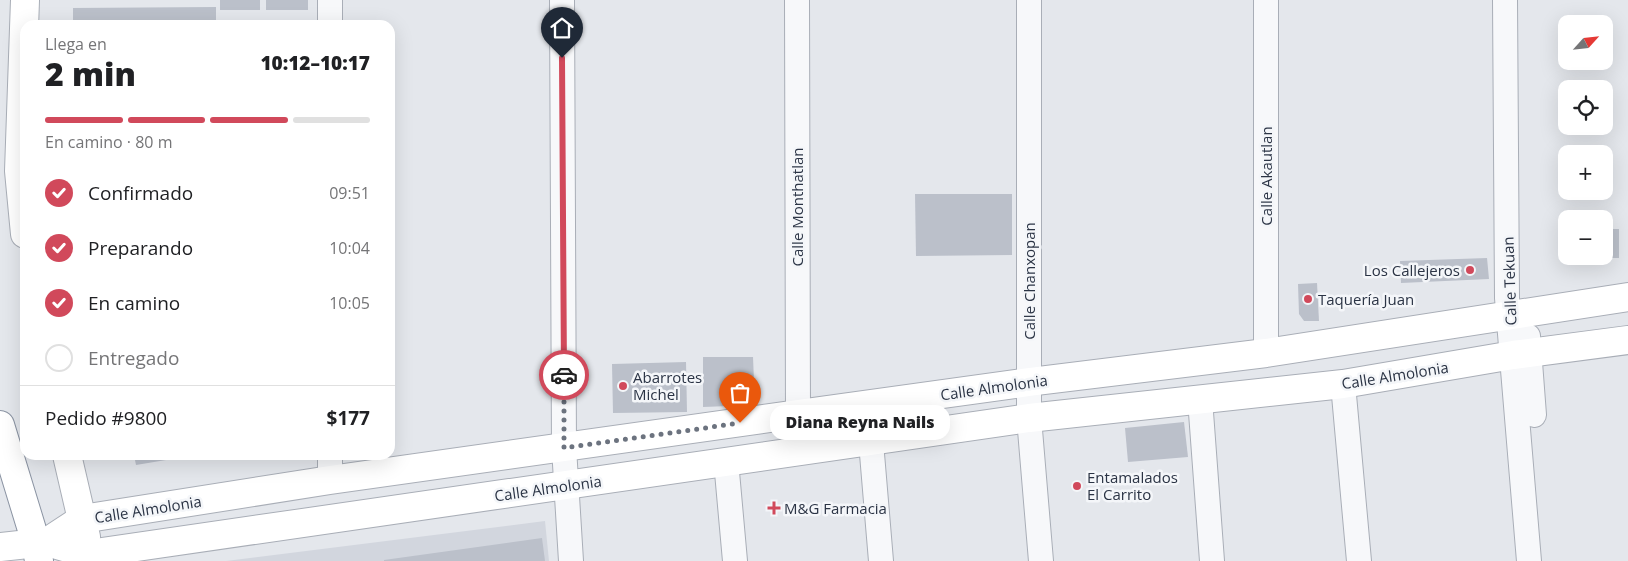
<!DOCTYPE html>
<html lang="es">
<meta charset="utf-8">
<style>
body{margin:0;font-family:"Open Sans",sans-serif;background:#f6f6f6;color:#202124;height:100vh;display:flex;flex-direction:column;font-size:19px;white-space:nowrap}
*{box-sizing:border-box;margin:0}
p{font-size:16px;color:#757577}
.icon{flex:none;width:28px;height:28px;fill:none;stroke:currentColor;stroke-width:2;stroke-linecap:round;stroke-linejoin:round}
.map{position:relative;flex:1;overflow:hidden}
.details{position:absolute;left:20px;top:20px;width:375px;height:440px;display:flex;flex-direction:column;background:#fff;border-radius:15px;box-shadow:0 5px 20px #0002}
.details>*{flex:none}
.needle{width:32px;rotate:63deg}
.tools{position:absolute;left:1558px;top:15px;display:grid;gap:10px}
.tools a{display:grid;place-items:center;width:55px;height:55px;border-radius:10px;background:#fff;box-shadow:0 5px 20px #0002;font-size:25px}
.pin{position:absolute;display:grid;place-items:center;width:42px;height:42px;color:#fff;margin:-51px -21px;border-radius:50% 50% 50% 0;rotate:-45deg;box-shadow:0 0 5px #0007}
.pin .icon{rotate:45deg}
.courier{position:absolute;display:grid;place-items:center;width:50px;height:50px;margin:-25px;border:4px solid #d1495b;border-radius:50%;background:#fff;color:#222;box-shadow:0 1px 6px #0007}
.bubble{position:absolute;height:35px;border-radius:15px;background:#fff;box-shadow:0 5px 20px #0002;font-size:16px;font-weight:800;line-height:35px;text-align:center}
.summary em{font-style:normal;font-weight:800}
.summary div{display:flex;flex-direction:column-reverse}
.summary{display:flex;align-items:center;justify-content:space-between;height:85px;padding:0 25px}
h1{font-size:32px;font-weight:800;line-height:38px}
.bar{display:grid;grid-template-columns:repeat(4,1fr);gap:8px 5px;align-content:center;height:60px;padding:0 25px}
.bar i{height:6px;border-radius:4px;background:#e0e0e0}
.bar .current{background:#d1495b}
.bar p{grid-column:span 4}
.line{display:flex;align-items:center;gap:12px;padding:0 25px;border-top:1px solid #e0e0e0}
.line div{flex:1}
ol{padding:0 25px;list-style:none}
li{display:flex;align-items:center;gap:15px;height:55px}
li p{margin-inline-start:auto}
li .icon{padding:5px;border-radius:50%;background:#d1495b;color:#fff;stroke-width:4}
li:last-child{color:#757577}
li i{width:28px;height:28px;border:2px solid #e0e0e0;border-radius:50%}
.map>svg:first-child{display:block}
.built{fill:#d2d6de}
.building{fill:#bbc0ca}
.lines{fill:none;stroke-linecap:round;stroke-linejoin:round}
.street-casing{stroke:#a9aeb7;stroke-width:26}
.secondary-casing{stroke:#a9aeb7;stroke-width:30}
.highway-casing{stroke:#8b94a3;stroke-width:30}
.street{stroke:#f7f8fa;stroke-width:24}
.secondary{stroke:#fff;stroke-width:28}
.highway{stroke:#fff;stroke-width:28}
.done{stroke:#6c737f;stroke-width:5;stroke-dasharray:0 9}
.route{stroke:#d1495b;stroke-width:6}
.poi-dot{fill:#d1495b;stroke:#f4f6f9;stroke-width:2}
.labels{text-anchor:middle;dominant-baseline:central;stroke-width:5;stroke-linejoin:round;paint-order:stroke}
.street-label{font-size:15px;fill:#2b3445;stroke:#f4f6f9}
.poi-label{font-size:15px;fill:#2b3445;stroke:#f4f6f9;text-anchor:start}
</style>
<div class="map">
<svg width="1628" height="561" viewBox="0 0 1628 561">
<rect width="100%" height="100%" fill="#e4e7ec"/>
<path class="built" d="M545 521 549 561H226Z"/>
<g class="building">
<rect x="220" y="0" width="40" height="10"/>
<rect x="266" y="0" width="42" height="10"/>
<path d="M216 7V25H73V8Z"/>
<path d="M915 194H1012V255L916 256Z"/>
<rect x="1604" y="229" width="15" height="29"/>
<path d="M1487 258 1489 279 1401 283 1400 261Z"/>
<path d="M1317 283 1319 321H1304L1299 314 1298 284Z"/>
<path d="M703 357H753L755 405 703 407Z"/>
<path d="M686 362 687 412 613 413 612 364Z"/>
<path d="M1184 422 1188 457 1128 462 1125 428Z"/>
<path d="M134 455H190V456L136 465Z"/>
<path d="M542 538 545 561H384V560Z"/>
</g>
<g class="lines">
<g class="street-casing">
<g id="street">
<path d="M330 0V25"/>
<path d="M562 0 564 448 571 561"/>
<path d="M797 0 798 414"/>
<path d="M1029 0V418L1041 561"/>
<path d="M1266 0V353"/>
<path d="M1505 0 1507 298 1529 561"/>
<path d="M1528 336 1534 415"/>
<path d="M1343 384 1359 561"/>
<path d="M1200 399 1212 561"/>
<path d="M871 442 881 561"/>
<path d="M330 455V480"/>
<path d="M726 461 735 561"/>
</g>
</g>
<g class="secondary-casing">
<g id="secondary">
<path d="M25 0 19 171 25 234"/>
<path d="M67 455 86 537"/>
<path d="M47 542 82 519 330 480 798 414 1029 382 1266 353 1628 297"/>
<path d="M0 547 47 542 88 554 1029 418 1343 384 1513 355 1628 340"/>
</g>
</g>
<g class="highway-casing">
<path id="highway" d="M0 425 36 543 39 561"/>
</g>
<use href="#street" class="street"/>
<use href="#secondary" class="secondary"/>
<use href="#highway" class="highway"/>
</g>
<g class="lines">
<path class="done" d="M564 375V448L740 423"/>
<path class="route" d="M562 58 564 375"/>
</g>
<g class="poi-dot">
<circle cx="1470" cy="270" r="5"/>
<circle cx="1308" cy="299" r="5"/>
<circle cx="623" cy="386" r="5"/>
<circle cx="1077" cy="486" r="5"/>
<path d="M771.5 500.5h5v5h5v5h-5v5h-5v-5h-5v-5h5z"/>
</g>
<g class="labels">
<g class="street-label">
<text transform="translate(1266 176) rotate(-90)">Calle Akautlan</text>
<text transform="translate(797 207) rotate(-90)">Calle Monthatlan</text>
<text transform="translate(1029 281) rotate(-90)">Calle Chanxopan</text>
<text transform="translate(1509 281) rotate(-92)">Calle Tekuan</text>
<text transform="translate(1395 375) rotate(-9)">Calle Almolonia</text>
<text transform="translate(994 387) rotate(-8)">Calle Almolonia</text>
<text transform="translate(548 488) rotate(-8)">Calle Almolonia</text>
<text transform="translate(148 509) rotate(-9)">Calle Almolonia</text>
</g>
<g class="poi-label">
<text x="1460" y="270" text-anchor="end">Los Callejeros</text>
<text x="1318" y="299">Taquería Juan</text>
<text x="633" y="377">Abarrotes<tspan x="633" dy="17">Michel</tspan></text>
<text x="1087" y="477">Entamalados<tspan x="1087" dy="17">El Carrito</tspan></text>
<text x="784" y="508">M&amp;G Farmacia</text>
</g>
</g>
</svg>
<div class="tools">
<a><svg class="needle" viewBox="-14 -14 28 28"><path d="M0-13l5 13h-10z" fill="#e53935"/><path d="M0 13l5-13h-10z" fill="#757577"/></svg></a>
<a><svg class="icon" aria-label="locate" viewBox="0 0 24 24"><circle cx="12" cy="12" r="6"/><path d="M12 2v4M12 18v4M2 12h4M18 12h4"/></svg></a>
<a>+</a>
<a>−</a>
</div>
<div class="pin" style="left:740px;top:423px;background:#ea580c"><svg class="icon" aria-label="bag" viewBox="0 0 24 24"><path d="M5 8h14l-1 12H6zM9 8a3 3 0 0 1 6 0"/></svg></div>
<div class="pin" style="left:562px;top:58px;background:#1f2937"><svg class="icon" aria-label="home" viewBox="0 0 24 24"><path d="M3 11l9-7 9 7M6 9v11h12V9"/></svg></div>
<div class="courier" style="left:564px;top:375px"><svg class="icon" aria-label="car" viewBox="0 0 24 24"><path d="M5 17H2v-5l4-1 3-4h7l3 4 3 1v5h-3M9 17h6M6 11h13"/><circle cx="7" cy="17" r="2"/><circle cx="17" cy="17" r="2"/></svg></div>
<div class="bubble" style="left:770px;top:405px;width:180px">Diana Reyna Nails</div>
<section class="details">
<div class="summary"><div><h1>2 min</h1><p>Llega en</p></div><em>10:12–10:17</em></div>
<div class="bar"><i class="current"></i><i class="current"></i><i class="current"></i><i></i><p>En camino · 80 m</p></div>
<ol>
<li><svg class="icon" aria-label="check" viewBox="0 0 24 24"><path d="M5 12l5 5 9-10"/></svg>Confirmado<p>09:51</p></li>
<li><svg class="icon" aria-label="check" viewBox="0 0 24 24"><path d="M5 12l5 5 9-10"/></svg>Preparando<p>10:04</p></li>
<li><svg class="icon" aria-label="check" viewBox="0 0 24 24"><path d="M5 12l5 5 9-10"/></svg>En camino<p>10:05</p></li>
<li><i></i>Entregado</li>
</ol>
<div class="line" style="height:65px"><div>Pedido #9800</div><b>$177</b></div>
</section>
</div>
